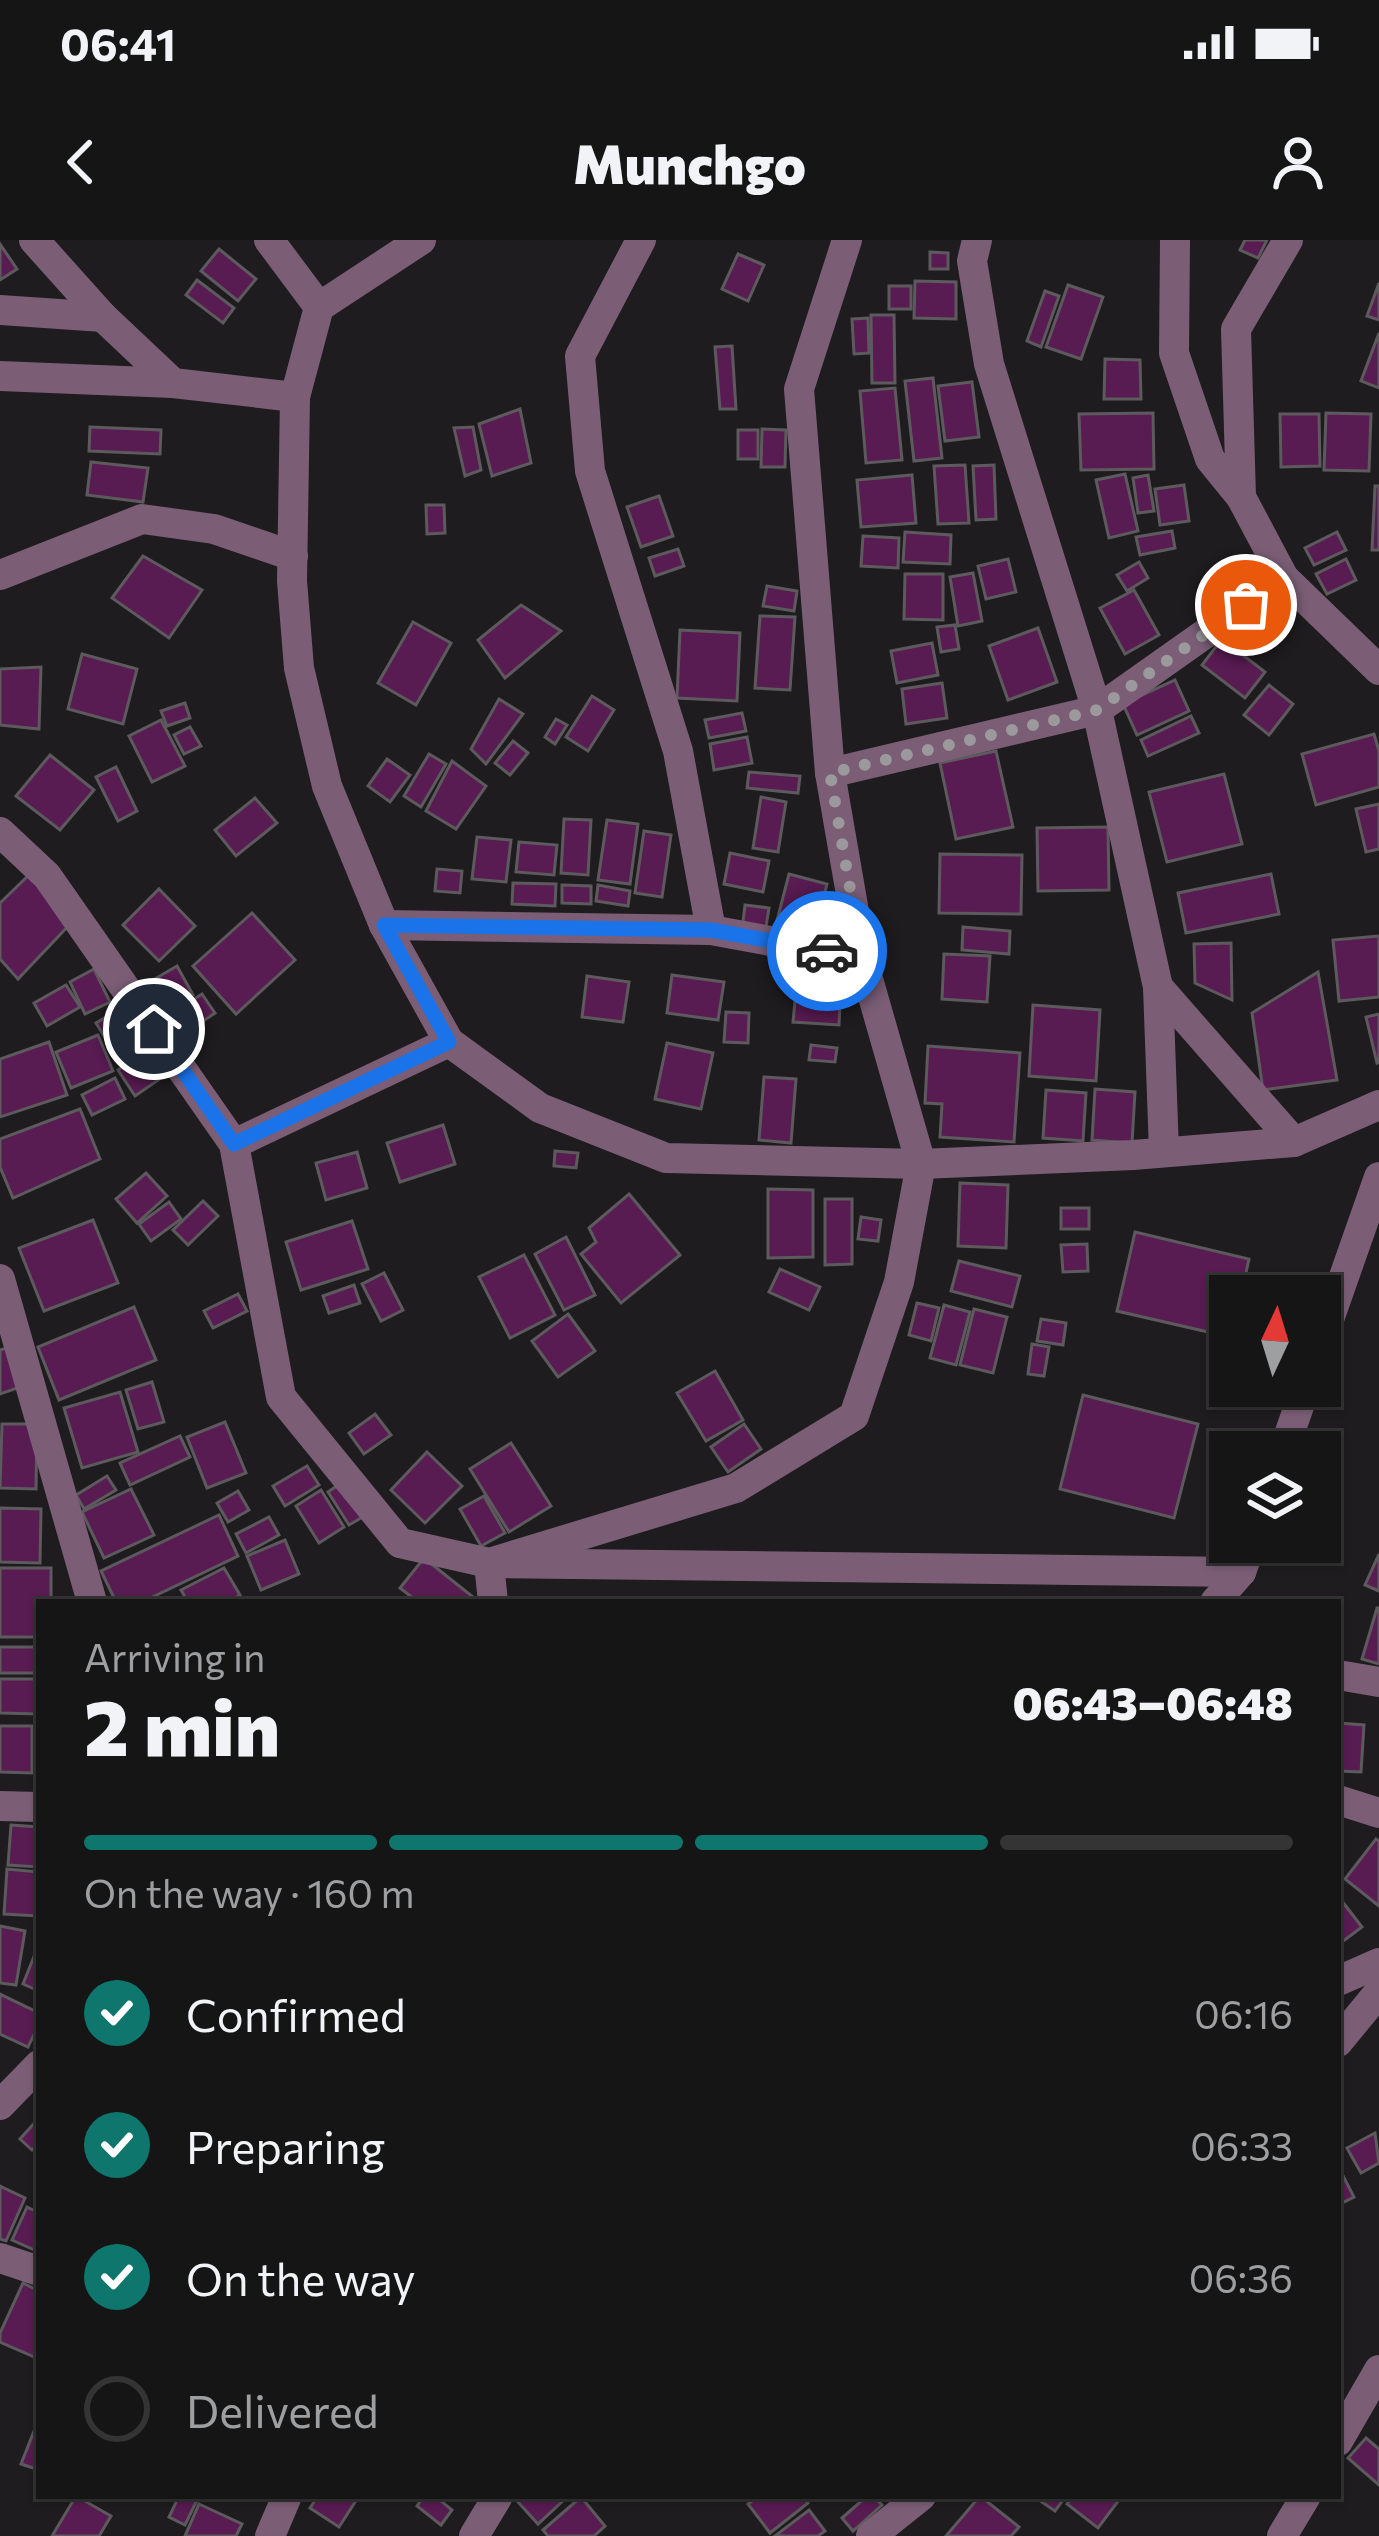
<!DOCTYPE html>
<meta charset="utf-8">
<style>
body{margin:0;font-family:Commissioner,sans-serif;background:#1f1e1f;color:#f1f3f6;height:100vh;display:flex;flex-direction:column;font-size:45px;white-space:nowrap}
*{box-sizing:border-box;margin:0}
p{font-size:39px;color:#9e9fa1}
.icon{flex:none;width:66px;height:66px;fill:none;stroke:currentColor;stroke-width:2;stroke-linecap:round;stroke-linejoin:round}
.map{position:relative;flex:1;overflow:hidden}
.details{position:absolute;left:36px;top:1359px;width:1305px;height:900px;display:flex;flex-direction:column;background:#161516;border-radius:0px;box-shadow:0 3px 9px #0004,0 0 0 3px #353435}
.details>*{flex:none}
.needle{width:78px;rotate:4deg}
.tools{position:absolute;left:1209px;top:1035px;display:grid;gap:24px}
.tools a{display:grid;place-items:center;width:132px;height:132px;border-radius:0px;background:#161516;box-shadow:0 3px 9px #0004,0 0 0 3px #353435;font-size:60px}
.pin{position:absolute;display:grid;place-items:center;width:102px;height:102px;color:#fff;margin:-51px;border:6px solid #fff;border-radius:50%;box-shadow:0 3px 12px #0007}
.courier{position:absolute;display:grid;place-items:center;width:120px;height:120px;margin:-60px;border:9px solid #1a73e8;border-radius:50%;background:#fff;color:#222;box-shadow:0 3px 15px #0007}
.head em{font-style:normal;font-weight:800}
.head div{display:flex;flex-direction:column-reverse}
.head{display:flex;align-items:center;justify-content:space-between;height:204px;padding:0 48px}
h1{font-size:78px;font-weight:800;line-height:90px}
.bar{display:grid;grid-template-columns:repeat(4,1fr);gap:18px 12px;align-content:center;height:144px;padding:0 48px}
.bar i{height:15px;border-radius:9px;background:#353435}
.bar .current{background:#0f766e}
.bar p{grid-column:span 4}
ol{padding:0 48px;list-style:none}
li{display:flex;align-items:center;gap:36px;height:132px}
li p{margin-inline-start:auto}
li .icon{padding:12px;border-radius:50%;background:#0f766e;color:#fff;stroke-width:4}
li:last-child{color:#9e9fa1}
li i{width:66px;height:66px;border:6px solid #353435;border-radius:50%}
.status{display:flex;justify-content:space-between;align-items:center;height:84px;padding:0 60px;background:#161516;direction:ltr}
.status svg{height:33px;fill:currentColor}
header{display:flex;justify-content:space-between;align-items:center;height:156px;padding:0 48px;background:#161516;font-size:54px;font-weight:800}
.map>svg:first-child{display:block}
.building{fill:#581b52;stroke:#5c5a5c;stroke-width:3}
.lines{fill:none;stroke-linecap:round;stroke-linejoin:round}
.minor{stroke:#7b5e76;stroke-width:30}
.done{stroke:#9b999b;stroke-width:12;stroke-dasharray:0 21.6}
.route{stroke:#1a73e8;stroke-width:15}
</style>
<div class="status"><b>06:41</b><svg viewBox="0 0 49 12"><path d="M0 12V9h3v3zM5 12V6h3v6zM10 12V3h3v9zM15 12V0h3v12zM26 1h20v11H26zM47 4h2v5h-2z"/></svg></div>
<header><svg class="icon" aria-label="back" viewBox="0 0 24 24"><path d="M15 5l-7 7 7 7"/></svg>Munchgo<svg class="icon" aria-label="person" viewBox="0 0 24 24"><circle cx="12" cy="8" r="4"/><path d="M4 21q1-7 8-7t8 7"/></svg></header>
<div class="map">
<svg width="1379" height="2296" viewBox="0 0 1379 2296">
<rect width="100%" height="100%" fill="#1e1c1e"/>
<g class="building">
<path d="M1245 0H1267L1258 18 1240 10Z"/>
<path d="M0 4 17 29 0 40Z"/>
<path d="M219 9 256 39 238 61 201 31Z"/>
<path d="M930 12 948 13V29H930Z"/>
<path d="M738 14 764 25 748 61 722 49Z"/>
<path d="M197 40 234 68 223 83 186 55Z"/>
<path d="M915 41 956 42V79L914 78Z"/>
<path d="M1379 43V80L1367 76Z"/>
<path d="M1068 45 1103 57 1081 119 1046 107Z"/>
<rect x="889" y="46" width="22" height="23"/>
<path d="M1045 51 1059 56 1041 107 1027 101Z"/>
<path d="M871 75H894L895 143H872Z"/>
<path d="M868 78 869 113 854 114 852 79Z"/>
<path d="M1379 93V148L1361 141Z"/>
<path d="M732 106 736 169H720L715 107Z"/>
<path d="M1105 119 1140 120 1141 159H1104Z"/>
<path d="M933 138 942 218 914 221 905 141Z"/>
<path d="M972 142 979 197 945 201 938 146Z"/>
<path d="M895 148 902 220 866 223 860 151Z"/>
<path d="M520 169 531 223 492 236 479 184Z"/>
<path d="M1153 173 1154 229 1081 230 1079 174Z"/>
<path d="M1326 173 1371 174 1369 231 1324 230Z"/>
<path d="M1280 174H1319L1320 226 1281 227Z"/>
<path d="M90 187 161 190 160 214 89 211Z"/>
<path d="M473 187 481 230 465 236 454 188Z"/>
<path d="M762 189 786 190 785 227H761Z"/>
<rect x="738" y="190" width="20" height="29"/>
<path d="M91 222 148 228 143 262 87 255Z"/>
<path d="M965 225 969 283 938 284 934 226Z"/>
<path d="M994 225 996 279 976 280 973 226Z"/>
<path d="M1125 234 1138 291 1109 298 1096 240Z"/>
<path d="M912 235 916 283 861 287 857 240Z"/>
<path d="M1148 235 1154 271 1138 273 1133 238Z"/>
<path d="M1184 245 1189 281 1160 285 1155 249Z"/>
<path d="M1375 246H1379V310H1372Z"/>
<path d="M659 256 673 296 641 307 627 267Z"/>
<path d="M426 265H444L445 293 427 294Z"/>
<path d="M1172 291 1175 308 1140 315 1136 297Z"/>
<path d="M905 292 951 295 950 324 903 322Z"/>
<path d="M1337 292 1346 310 1314 325 1305 308Z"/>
<path d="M863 296 899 298 898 328 861 326Z"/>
<path d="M678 309 684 326 655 336 649 318Z"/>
<path d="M143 316 202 350 169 398 112 358Z"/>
<path d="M1008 319 1016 352 986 359 978 326Z"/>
<path d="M1346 319 1356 340 1327 354 1316 334Z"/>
<path d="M1139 322 1148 338 1127 351 1117 335Z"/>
<path d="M973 333 982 381 958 386 950 337Z"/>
<path d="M905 334H943V380L904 379Z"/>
<path d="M767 346 797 351 794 371 763 366Z"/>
<path d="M1134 350 1159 395 1125 414 1100 368Z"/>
<path d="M521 365 561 391 505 438 478 400Z"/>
<path d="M760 376 795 377 790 450 755 448Z"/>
<path d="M413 382 451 403 416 465 378 443Z"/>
<path d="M955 385 959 409 941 412 937 387Z"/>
<path d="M1038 388 1057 442 1008 460 989 406Z"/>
<path d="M680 390 740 393 737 461 677 458Z"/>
<path d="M1222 399 1265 432 1245 458 1202 425Z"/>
<path d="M932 403 938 435 897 443 891 411Z"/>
<path d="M82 414 137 429 123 484 68 469Z"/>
<path d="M41 427 39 489 0 485V429Z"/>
<path d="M1175 440 1189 471 1137 495 1123 464Z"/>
<path d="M942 443 947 478 906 484 902 449Z"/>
<path d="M1269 445 1293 464 1269 495 1244 475Z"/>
<path d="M592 456 614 470 588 511 566 497Z"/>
<path d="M499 459 523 474 486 524 471 509Z"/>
<path d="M185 463 190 478 167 486 161 471Z"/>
<path d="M742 473 746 491 709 498 705 480Z"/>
<path d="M1191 476 1199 493 1148 516 1141 500Z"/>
<path d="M556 479 567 485 555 504 545 497Z"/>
<path d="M161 480 185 526 152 542 129 496Z"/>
<path d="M190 487 201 506 184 514 174 495Z"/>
<path d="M1374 494 1379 511V547L1316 565 1302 514Z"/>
<path d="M747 497 752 523 714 530 710 504Z"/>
<path d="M513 501 528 513 510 535 495 523Z"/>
<path d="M996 511 1013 587 956 599 940 523Z"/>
<path d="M429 514 446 524 421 567 404 556Z"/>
<path d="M50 515 94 550 60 590 16 556Z"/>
<path d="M387 519 410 535 390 562 368 546Z"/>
<path d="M452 521 486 546 456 589 426 571Z"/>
<path d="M116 527 137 571 118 581 96 537Z"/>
<path d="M749 532 800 536 798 553 747 548Z"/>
<path d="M1224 534 1242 604 1167 622 1149 552Z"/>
<path d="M761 557 786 562 778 612 753 608Z"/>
<path d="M255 558 277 583 236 616 215 590Z"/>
<path d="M1379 564V609L1366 612 1356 569Z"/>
<path d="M564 579 591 580 588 635 561 633Z"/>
<path d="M607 580 638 584 630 644 598 640Z"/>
<path d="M1108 587 1109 650 1038 651 1037 588Z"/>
<path d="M644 591 671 595 662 657 635 653Z"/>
<path d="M477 597 511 600 506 642 472 639Z"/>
<path d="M519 602 557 605 554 635 516 632Z"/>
<path d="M730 613 769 621 763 652 724 644Z"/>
<path d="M940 614 1022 615 1021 674 939 673Z"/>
<path d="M437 629 462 631 460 653 435 651Z"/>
<path d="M789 634 827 644 812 702 774 692Z"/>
<path d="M1271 634 1279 674 1186 693 1178 653Z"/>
<path d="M29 635 73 681 18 739 0 719V663Z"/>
<path d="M513 643 556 644 555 666 512 664Z"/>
<path d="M562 645 591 646V664L562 663Z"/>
<path d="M598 645 630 651 628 666 596 661Z"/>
<path d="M159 649 195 686 159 721 123 685Z"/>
<path d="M745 665 769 668 765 693 742 690Z"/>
<path d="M252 673 295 720 236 774 193 726Z"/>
<path d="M963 687 1010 691 1009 714 962 710Z"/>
<path d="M1379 696V757L1339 761 1333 700Z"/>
<path d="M1231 703 1232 760 1195 743 1194 704Z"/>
<path d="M944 714 990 716 987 762 942 759Z"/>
<path d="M177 726 193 755 162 772 146 744Z"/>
<path d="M94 729 110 762 85 774 70 742Z"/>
<path d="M1318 732 1337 840 1263 850 1252 773Z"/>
<path d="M672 735 724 742 718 780 667 773Z"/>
<path d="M587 736 629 742 623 782 582 777Z"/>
<path d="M66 745 80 767 47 786 34 763Z"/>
<path d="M202 754 215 773 184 794 171 774Z"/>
<path d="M795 761 840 764 839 785 793 782Z"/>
<path d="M1033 765 1100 770 1096 841 1029 836Z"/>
<path d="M119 769 139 802 117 817 96 783Z"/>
<path d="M726 772 749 773 748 803 724 802Z"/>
<path d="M1379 774V822L1377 823 1366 777Z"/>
<path d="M98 795 113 831 71 848 56 812Z"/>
<path d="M49 802 67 855 0 877V819Z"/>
<path d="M667 803 713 813 701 869 655 859Z"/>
<path d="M811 805 837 808 835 822 809 820Z"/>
<path d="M928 806 1020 813 1014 902 940 897 942 864 925 863Z"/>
<path d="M147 810 164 836 135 856 118 830Z"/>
<path d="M764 837 796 839 791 903 759 900Z"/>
<path d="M115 838 125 859 92 875 82 855Z"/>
<path d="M1095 849 1135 852 1132 903 1092 900Z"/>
<path d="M1046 850 1086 853 1083 901 1043 898Z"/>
<path d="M80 869 100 919 13 958 0 927V899Z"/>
<path d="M443 885 455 924 400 942 387 903Z"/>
<path d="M555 911 578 913 576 928 554 926Z"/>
<path d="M357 912 367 948 326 960 316 923Z"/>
<path d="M146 933 167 956 137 983 116 959Z"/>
<path d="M960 943 1008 945 1006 1008 958 1006Z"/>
<path d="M768 949 813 950V1017L768 1018Z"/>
<path d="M629 954 680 1015 621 1063 581 1014 596 1002 589 988Z"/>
<path d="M825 959H852V1024L825 1025Z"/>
<path d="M203 961 218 976 188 1005 173 990Z"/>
<path d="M169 962 181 979 151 1001 139 984Z"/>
<rect x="1061" y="968" width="28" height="21"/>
<path d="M861 977 881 980 878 1001 858 999Z"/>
<path d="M93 980 118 1043 44 1071 19 1008Z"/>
<path d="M352 981 368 1029 301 1050 286 1002Z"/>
<path d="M1135 992 1249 1019 1241 1056H1230V1097L1117 1071Z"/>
<path d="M566 997 595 1055 564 1070 535 1014Z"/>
<path d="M1087 1004 1088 1031 1063 1032 1061 1005Z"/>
<path d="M524 1015 555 1075 510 1098 479 1037Z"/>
<path d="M959 1021 1020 1036 1012 1067 951 1051Z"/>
<path d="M780 1029 820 1047 809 1070 769 1052Z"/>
<path d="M384 1033 403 1070 381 1081 362 1044Z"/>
<path d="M354 1045 360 1063 329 1073 323 1056Z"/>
<path d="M238 1054 247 1071 213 1088 204 1071Z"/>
<path d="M917 1063 939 1068 931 1101 909 1095Z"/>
<path d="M944 1065 970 1072 956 1125 930 1118Z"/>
<path d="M134 1067 156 1120 59 1160 38 1107Z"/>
<path d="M974 1069 1007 1077 993 1133 960 1125Z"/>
<path d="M568 1074 595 1111 558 1137 532 1101Z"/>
<path d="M1041 1079 1066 1083 1063 1105 1037 1101Z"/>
<path d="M1032 1104 1049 1107 1044 1136 1028 1134Z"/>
<path d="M9 1107 23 1146 0 1154V1110Z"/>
<path d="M715 1131 743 1180 706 1201 677 1153Z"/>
<path d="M152 1142 164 1182 138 1189 126 1150Z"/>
<path d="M120 1152 138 1212 82 1228 64 1168Z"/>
<path d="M1083 1155 1198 1184 1174 1278 1060 1249Z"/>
<path d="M375 1174 391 1195 364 1214 349 1193Z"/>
<path d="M225 1182 246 1233 207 1248 187 1197Z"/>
<path d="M2 1184H37L36 1249 0 1248Z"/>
<path d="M744 1184 761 1209 728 1232 711 1207Z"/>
<path d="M180 1196 190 1217 130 1245 120 1223Z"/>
<path d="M511 1203 551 1266 509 1292 470 1229Z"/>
<path d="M427 1212 462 1246 425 1283 391 1250Z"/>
<path d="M307 1226 319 1245 285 1266 273 1246Z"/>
<path d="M107 1236 116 1250 84 1269 76 1255Z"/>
<path d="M344 1241 366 1275 349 1285 328 1252Z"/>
<path d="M131 1249 154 1295 104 1318 82 1272Z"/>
<path d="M321 1250 344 1287 319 1303 296 1266Z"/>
<path d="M238 1251 249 1270 228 1282 217 1263Z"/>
<path d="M484 1256 505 1293 481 1306 460 1269Z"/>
<path d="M0 1268 41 1269 40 1323 0 1322Z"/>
<path d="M219 1275 238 1316 142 1362H116L101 1331Z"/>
<path d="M269 1277 279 1295 246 1313 236 1294Z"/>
<path d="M285 1300 299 1334 261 1350 247 1316Z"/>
<path d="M1379 1314V1351L1365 1345Z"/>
<path d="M424 1318 473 1357 469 1362H418L400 1348Z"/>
<path d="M0 1328H51V1362H39V1397H0Z"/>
<path d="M224 1328 240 1355 227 1362H188L181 1350Z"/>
<path d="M1377 1368H1379V1424L1362 1419Z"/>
<rect x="0" y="1407" width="39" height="26"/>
<path d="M0 1439H39V1474L0 1473Z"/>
<path d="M1338 1483 1364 1485 1361 1532 1338 1531Z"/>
<path d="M0 1486H32V1533L0 1532Z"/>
<path d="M11 1585 39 1587V1627L8 1625Z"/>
<path d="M1376 1599 1379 1601V1666L1345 1639Z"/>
<path d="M7 1629 39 1632V1676L4 1674Z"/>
<path d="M1338 1656 1362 1687 1338 1705Z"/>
<path d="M0 1686 25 1691 16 1745 0 1743Z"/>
<path d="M39 1704V1751L23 1744Z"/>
<path d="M0 1754 39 1773V1784L28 1807 0 1794Z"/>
<path d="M39 1878V1903L32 1910 20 1899Z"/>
<path d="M1375 1893 1379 1923 1361 1933 1347 1908Z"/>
<path d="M1338 1926 1354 1957 1338 1965Z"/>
<path d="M0 1946 25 1958 6 2001 0 1999Z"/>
<path d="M27 1967 39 1973V2012L12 2000Z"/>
<path d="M23 2043 39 2051V2119L0 2102V2093Z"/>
<path d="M38 2181 39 2182V2230L21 2224Z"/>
<path d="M1366 2198 1379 2209V2245L1348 2218Z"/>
<path d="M76 2256 111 2276 99 2296H52Z"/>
<path d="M179 2256 198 2258 185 2285 169 2277Z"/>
<path d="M318 2256H359L339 2287 310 2268Z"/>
<path d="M424 2256H435L452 2270 441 2285 417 2266Z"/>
<path d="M523 2256H564L566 2258 538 2284 517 2261Z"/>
<path d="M759 2256H802L808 2263 770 2293 748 2264Z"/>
<path d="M867 2256H873L882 2265 853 2291 842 2278Z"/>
<path d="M980 2256 1019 2287 1011 2296H946Z"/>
<path d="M1033 2256H1066L1055 2271Z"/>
<path d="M1073 2256H1122L1098 2288 1067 2264Z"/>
<path d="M581 2257 605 2286 594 2296H548L543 2290Z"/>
<path d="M199 2264 242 2284 236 2296H185Z"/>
<path d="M809 2270 825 2291 818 2296H775Z"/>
</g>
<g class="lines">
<g class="minor">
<path d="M34 0 103 77 173 143 295 157"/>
<path d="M269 0 319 67 295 157 292 341 299 428 327 546 384 685 449 802 540 868 666 918 921 924 1133 915 1294 902 1379 865"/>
<path d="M641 0 580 116 590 231 678 511 711 690"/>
<path d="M977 0 972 21 989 124 1097 470 1158 747 1164 911"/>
<path d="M1175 0 1174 113 1210 219 1241 257 1284 338 1379 430"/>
<path d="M319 67 421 0"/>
<path d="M0 70 103 77"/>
<path d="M0 136 173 143"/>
<path d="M1241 257 1236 89 1288 0"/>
<path d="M0 335 142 279 214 289 293 316"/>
<path d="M830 533 1097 470 1284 338"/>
<path d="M0 592 47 636 234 904 281 1157 400 1303 489 1323 1241 1332"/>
<path d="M384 685 711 690 862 718"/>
<path d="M1158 747 1294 902"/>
<path d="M234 904 449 802"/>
<path d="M0 1039 92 1362"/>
<path d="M1320 1105 1379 937"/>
<path d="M1283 1212 1306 1146"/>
<path d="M493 1362 489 1323 736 1248 854 1176 899 1042 921 924 862 718 830 533 799 149 847 0"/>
<path d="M1215 1362 1241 1332 1252 1302"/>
<path d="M1338 1435 1379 1442"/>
<path d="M1338 1560 1379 1573"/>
<path d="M0 1566 39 1567"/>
<path d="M1338 1741 1379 1723"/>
<path d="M1338 1802 1379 1752"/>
<path d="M0 1865 39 1825"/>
<path d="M0 2018 39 2031"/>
<path d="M1338 2201 1379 2130"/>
<path d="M270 2296 287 2256"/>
<path d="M474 2296 498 2256"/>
<path d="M871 2296 921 2256"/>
<path d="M1282 2296 1306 2256"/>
</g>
</g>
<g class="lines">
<path class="done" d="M827 711 862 718 830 533 1097 470 1246 365"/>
<path class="route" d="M154 789 234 904 449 802 384 685 711 690 827 711"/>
</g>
</svg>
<div class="tools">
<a><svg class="needle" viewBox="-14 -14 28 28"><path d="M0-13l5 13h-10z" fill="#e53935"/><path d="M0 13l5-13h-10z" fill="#9e9fa1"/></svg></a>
<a><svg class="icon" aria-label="layers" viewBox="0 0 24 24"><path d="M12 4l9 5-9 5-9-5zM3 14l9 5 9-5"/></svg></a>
</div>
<div class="pin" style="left:1246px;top:365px;background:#ea580c"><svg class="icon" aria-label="bag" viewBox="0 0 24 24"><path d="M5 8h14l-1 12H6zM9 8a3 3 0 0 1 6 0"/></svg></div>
<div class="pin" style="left:154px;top:789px;background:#1f2937"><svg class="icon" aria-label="home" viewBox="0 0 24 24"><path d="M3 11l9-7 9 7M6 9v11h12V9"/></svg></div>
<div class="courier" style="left:827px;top:711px"><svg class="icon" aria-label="car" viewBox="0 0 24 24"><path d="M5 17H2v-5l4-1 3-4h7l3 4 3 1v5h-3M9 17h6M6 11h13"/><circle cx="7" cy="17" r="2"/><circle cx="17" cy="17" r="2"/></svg></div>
<section class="details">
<div class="head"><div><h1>2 min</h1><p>Arriving in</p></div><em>06:43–06:48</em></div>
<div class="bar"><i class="current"></i><i class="current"></i><i class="current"></i><i></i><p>On the way · 160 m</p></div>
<ol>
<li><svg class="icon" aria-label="check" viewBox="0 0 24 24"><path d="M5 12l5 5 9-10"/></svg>Confirmed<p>06:16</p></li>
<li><svg class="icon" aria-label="check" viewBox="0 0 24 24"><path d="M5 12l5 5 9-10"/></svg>Preparing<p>06:33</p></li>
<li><svg class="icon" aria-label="check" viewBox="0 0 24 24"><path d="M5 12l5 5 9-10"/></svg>On the way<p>06:36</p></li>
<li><i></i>Delivered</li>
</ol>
</section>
</div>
